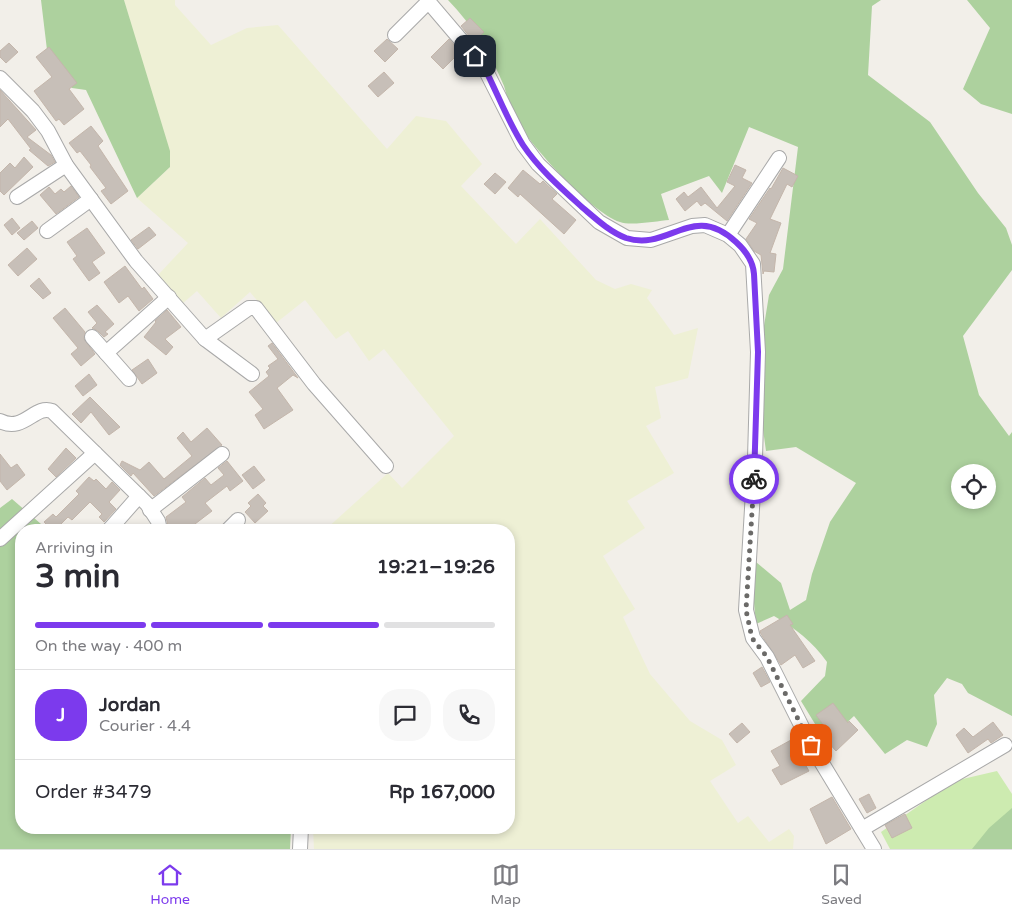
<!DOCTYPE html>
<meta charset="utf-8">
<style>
body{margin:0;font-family:"Varela Round",sans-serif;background:#f7f7f7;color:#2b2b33;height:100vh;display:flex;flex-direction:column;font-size:19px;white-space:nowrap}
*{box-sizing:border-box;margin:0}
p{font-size:16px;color:#7c7c81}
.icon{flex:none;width:28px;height:28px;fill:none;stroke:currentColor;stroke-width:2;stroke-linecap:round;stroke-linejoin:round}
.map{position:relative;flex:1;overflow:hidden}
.details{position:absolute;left:15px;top:524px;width:500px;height:310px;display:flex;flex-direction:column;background:#fff;border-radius:20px;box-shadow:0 2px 8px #0003}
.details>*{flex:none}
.controls{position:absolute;left:951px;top:464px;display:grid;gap:10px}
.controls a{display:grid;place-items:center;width:45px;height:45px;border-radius:50%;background:#fff;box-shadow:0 2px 8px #0003;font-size:25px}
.pin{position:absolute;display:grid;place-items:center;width:42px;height:42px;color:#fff;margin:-21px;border-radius:10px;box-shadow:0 2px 8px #0006}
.courier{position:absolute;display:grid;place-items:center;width:50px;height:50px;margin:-25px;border:4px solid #7c3aed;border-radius:50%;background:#fff;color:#222;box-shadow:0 1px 6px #0007}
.overview em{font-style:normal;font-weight:700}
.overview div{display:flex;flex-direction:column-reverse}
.overview{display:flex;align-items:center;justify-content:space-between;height:85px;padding:0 20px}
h1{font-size:32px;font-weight:700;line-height:38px}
.bar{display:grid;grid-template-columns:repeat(4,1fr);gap:8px 5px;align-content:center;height:60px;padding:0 20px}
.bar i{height:6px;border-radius:4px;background:#e1e1e2}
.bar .on{background:#7c3aed}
.bar p{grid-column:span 4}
.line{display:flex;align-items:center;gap:12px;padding:0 20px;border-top:1px solid #e1e1e2}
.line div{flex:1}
.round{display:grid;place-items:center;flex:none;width:52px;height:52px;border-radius:20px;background:#f7f7f7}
.tab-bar{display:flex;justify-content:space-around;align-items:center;height:70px;border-top:1px solid #e1e1e2;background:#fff;font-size:14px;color:#7c7c81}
.tab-bar a{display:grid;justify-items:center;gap:2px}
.tab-bar .on{color:#7c3aed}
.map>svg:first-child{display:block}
.farmland{fill:#eef0d5}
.grass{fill:#cdebb0}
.forest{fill:#add19e;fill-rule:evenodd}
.building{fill:#c7bfb8;stroke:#c4b6ab}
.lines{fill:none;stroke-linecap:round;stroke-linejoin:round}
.minor-casing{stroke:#a9a9a9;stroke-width:16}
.minor{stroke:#fff;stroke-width:14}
.done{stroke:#6b6a68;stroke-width:5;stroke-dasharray:0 9}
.route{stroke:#7c3aed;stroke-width:6}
</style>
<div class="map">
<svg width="1012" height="849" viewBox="0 0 1012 849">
<rect width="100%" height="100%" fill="#f2efe9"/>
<path class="farmland" d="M124 0H175V5L211 45 247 28 278 25 387 149 416 116 446 121 482 164 461 186 516 244 540 219 596 280 615 289 631 284 652 290 647 298 674 335 698 328 688 378 655 387 661 418 646 426 674 473 627 501 645 528 603 556 635 609 623 617 650 674 690 721 722 740 736 765 710 781 738 823 748 816 769 842 789 829 794 836 793 849H314L313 828H509V530H325L388 473 402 488 454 436 384 349 369 361 348 331 336 339 305 300 276 323 250 292 221 318 197 291 182 304 158 275 188 243 137 198 170 167Z"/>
<path class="grass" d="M997 771 1012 794V849H890L881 832 954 781Z"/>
<g class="forest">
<path d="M41 0H124L170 151V167L137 198 86 90 72 88 47 50Z"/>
<path d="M448 0H881L872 6 868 75 930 122 978 193 1006 228 1012 245V270L963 336 979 395 1009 436 1012 432V716L968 693 962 684 947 678 934 695 937 724 927 747 907 740 885 754 854 716 826 742 801 701 825 676 827 662C812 641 796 629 774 616L756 624 753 593 756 562 781 583 790 610 806 600 812 574 830 522 856 483 796 447 766 451 761 415V344L769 295 783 269 798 147 749 127 722 193 709 176 661 194 669 220C658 221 630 226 620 222 590 212 528 143 513 115 508 106 507 95 504 86 491 54 472 25 448 0ZM960 472H988V500H960Z"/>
<path d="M967 0H1012V114L981 104 963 89 990 28Z"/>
<path d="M12 499 48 530H21V828H291L290 849H0V508Z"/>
<path d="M1012 808V849H972L989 828Z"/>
</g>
<g class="building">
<path d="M470 18 484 32 474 42 461 26Z"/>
<path d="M387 39 398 49 385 62 374 51Z"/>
<path d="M449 39 460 52 443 69 431 57Z"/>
<path d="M9 43 18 52 6 63 0 57V51Z"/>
<path d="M49 47 77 83 69 89 84 109 64 125 59 119 56 121 34 91 52 77 36 57Z"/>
<path d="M384 72 394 83 378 97 368 86Z"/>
<path d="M0 90 36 130 27 137 51 155 55 162 48 166 29 150 31 149 8 119 0 127Z"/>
<path d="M91 126 103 141 98 146 128 191 111 204 101 191 106 188 90 167 91 165 80 151 77 153 69 143Z"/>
<path d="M24 157 33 167 4 195 0 191V173L10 163 15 168Z"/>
<path d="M735 165 746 170 742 178 752 183 727 221 705 203 701 206 697 201 685 211 676 199 684 192 688 197 701 187 717 208 735 186 727 182Z"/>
<path d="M783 168 798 176 792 187 787 184 770 219 781 223 770 253 776 254 774 272 764 271 763 274 761 255 754 251 746 239 757 223 749 219 770 188 771 189Z"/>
<path d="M523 170 540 184 543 181 557 194 552 199 576 220 564 234 520 194 518 197 508 188Z"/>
<path d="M495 173 506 182 495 194 484 184Z"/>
<path d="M71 186 79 197 56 214 40 195 49 187 55 194 61 189 64 192Z"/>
<path d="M12 218 20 228 12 235 4 225Z"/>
<path d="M32 221 38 228 24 240 17 233Z"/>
<path d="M149 227 156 235 138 249 131 240Z"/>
<path d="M87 228 105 253 92 262 100 273 89 281 73 259 77 256 67 242Z"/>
<path d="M27 248 37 259 18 276 8 265Z"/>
<path d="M125 266 142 289 144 287 153 299 139 311 128 296 119 303 104 282Z"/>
<path d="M39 278 51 293 43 299 30 286Z"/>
<path d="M97 305 114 324 105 332 108 334 104 337 98 331 92 328 97 323 88 312Z"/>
<path d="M65 308 85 332 84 339 95 354 81 366 71 354 78 348 53 318Z"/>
<path d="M167 310 181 327 165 339 173 347 166 355 144 337 156 322 155 321Z"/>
<path d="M272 343 298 378 293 375 277 388 293 410 264 429 255 415 263 409 249 392 269 376 266 372 270 368 268 366 278 359 268 346Z"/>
<path d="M148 359 157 373 142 384 132 370Z"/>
<path d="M89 374 97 385 83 396 75 386Z"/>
<path d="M90 397 120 427 109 435 91 412 81 423 72 414Z"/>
<path d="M207 428 222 445 154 496 133 473 131 476 120 465 122 461 140 470 149 462 164 479 192 456 177 438 183 432 191 442Z"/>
<path d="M66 448 76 458 56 477 48 469Z"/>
<path d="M0 454 11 468 17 464 25 475 7 490 0 481Z"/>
<path d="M227 461 243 481 230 491 227 486 205 503 212 511 195 524 200 530H169L166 517 186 502 182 497 205 478 211 485 224 475 218 468Z"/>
<path d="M254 466 265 480 253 489 242 475Z"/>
<path d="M89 477 94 481 96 479 106 489 112 482 120 490 109 502 116 509 104 522 99 517 102 514 90 502 72 520 68 517 55 530H52L44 522 53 514 56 517 79 494 76 491Z"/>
<path d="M258 494 266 503 263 506 268 511 255 523 245 512 251 506 248 503Z"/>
<path d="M787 615 793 624 790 625 815 661 803 668 795 655 781 665 761 634 760 631Z"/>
<path d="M762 667 770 682 761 687 753 673Z"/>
<path d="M833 703 848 723 849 721 858 730 836 751 828 742 832 737 816 715Z"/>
<path d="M993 722 1003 735 991 743 988 739 968 753 956 735 964 728 973 737Z"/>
<path d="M742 723 750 732 737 743 729 734Z"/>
<path d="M791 740 809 771 781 785 772 770 780 766 771 751Z"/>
<path d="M869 794 876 808 867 813 859 799Z"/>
<path d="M832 797 851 829 826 844 810 809Z"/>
<path d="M905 814 912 828 892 838 885 825Z"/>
</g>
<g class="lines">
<g class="minor-casing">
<g id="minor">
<path d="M427 0 484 67 523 144 538 164 599 222 627 238 651 240 692 226 705 225 728 235 740 245 753 264 758 352 755 458 746 610 753 638 767 657 811 745 874 849"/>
<path d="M395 35 429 1"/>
<path d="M0 78 33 111 48 131 66 165 136 261 205 339 249 308H256L314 384 386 466"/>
<path d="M17 197 66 165"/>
<path d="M47 231 91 199"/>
<path d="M728 235 779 158"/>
<path d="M92 337 129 379"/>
<path d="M205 339 252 374"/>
<path d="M106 353 169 297"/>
<path d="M0 421C24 433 35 404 52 411L147 504 158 521 160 530"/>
<path d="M150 510 222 454"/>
<path d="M109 530 139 496"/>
<path d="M228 530 238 520"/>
<path d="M0 539 95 453"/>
<path d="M862 829 1005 745"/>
<path d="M300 849 301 828"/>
</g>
</g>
<use href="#minor" class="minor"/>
</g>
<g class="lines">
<path class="done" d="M754 479 746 610 752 638 767 657 811 745"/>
<path class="route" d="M475 56 484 67C497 92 507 120 523 145 539 169 562 189 583 208 596 219 610 232 626 238 669 252 692 201 736 242 746 251 753 261 754 274L758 352 754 479"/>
</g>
</svg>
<div class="controls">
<a><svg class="icon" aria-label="locate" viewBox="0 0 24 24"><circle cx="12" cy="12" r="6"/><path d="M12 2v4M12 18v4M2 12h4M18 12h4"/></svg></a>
</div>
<div class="pin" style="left:811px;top:745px;background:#ea580c"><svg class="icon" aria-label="bag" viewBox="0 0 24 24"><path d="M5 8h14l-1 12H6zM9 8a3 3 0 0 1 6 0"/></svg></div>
<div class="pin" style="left:475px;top:56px;background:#1f2937"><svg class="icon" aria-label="home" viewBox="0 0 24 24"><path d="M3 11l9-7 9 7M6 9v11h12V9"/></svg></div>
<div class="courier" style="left:754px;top:479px"><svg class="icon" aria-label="bike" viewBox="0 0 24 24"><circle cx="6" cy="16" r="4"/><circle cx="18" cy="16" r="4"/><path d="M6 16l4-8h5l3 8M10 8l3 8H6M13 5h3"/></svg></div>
<section class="details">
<div class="overview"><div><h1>3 min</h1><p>Arriving in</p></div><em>19:21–19:26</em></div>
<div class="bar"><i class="on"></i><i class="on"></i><i class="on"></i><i></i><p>On the way · 400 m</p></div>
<div class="line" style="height:90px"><b class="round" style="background:#7c3aed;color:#fff">J</b><div><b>Jordan</b><p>Courier · 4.4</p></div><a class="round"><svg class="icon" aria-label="chat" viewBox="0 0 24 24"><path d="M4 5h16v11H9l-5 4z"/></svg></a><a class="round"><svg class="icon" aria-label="phone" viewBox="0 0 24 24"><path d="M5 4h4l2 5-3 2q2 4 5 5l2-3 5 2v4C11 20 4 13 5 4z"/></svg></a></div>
<div class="line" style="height:65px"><div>Order #3479</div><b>Rp 167,000</b></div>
</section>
</div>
<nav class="tab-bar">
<a class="on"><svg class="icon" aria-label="home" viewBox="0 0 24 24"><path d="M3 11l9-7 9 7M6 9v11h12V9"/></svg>Home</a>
<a><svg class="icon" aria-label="map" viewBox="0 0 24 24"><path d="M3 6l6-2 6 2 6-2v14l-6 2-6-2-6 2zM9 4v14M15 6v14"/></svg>Map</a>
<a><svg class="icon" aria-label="saved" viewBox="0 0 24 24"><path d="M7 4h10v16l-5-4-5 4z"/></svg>Saved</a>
</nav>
